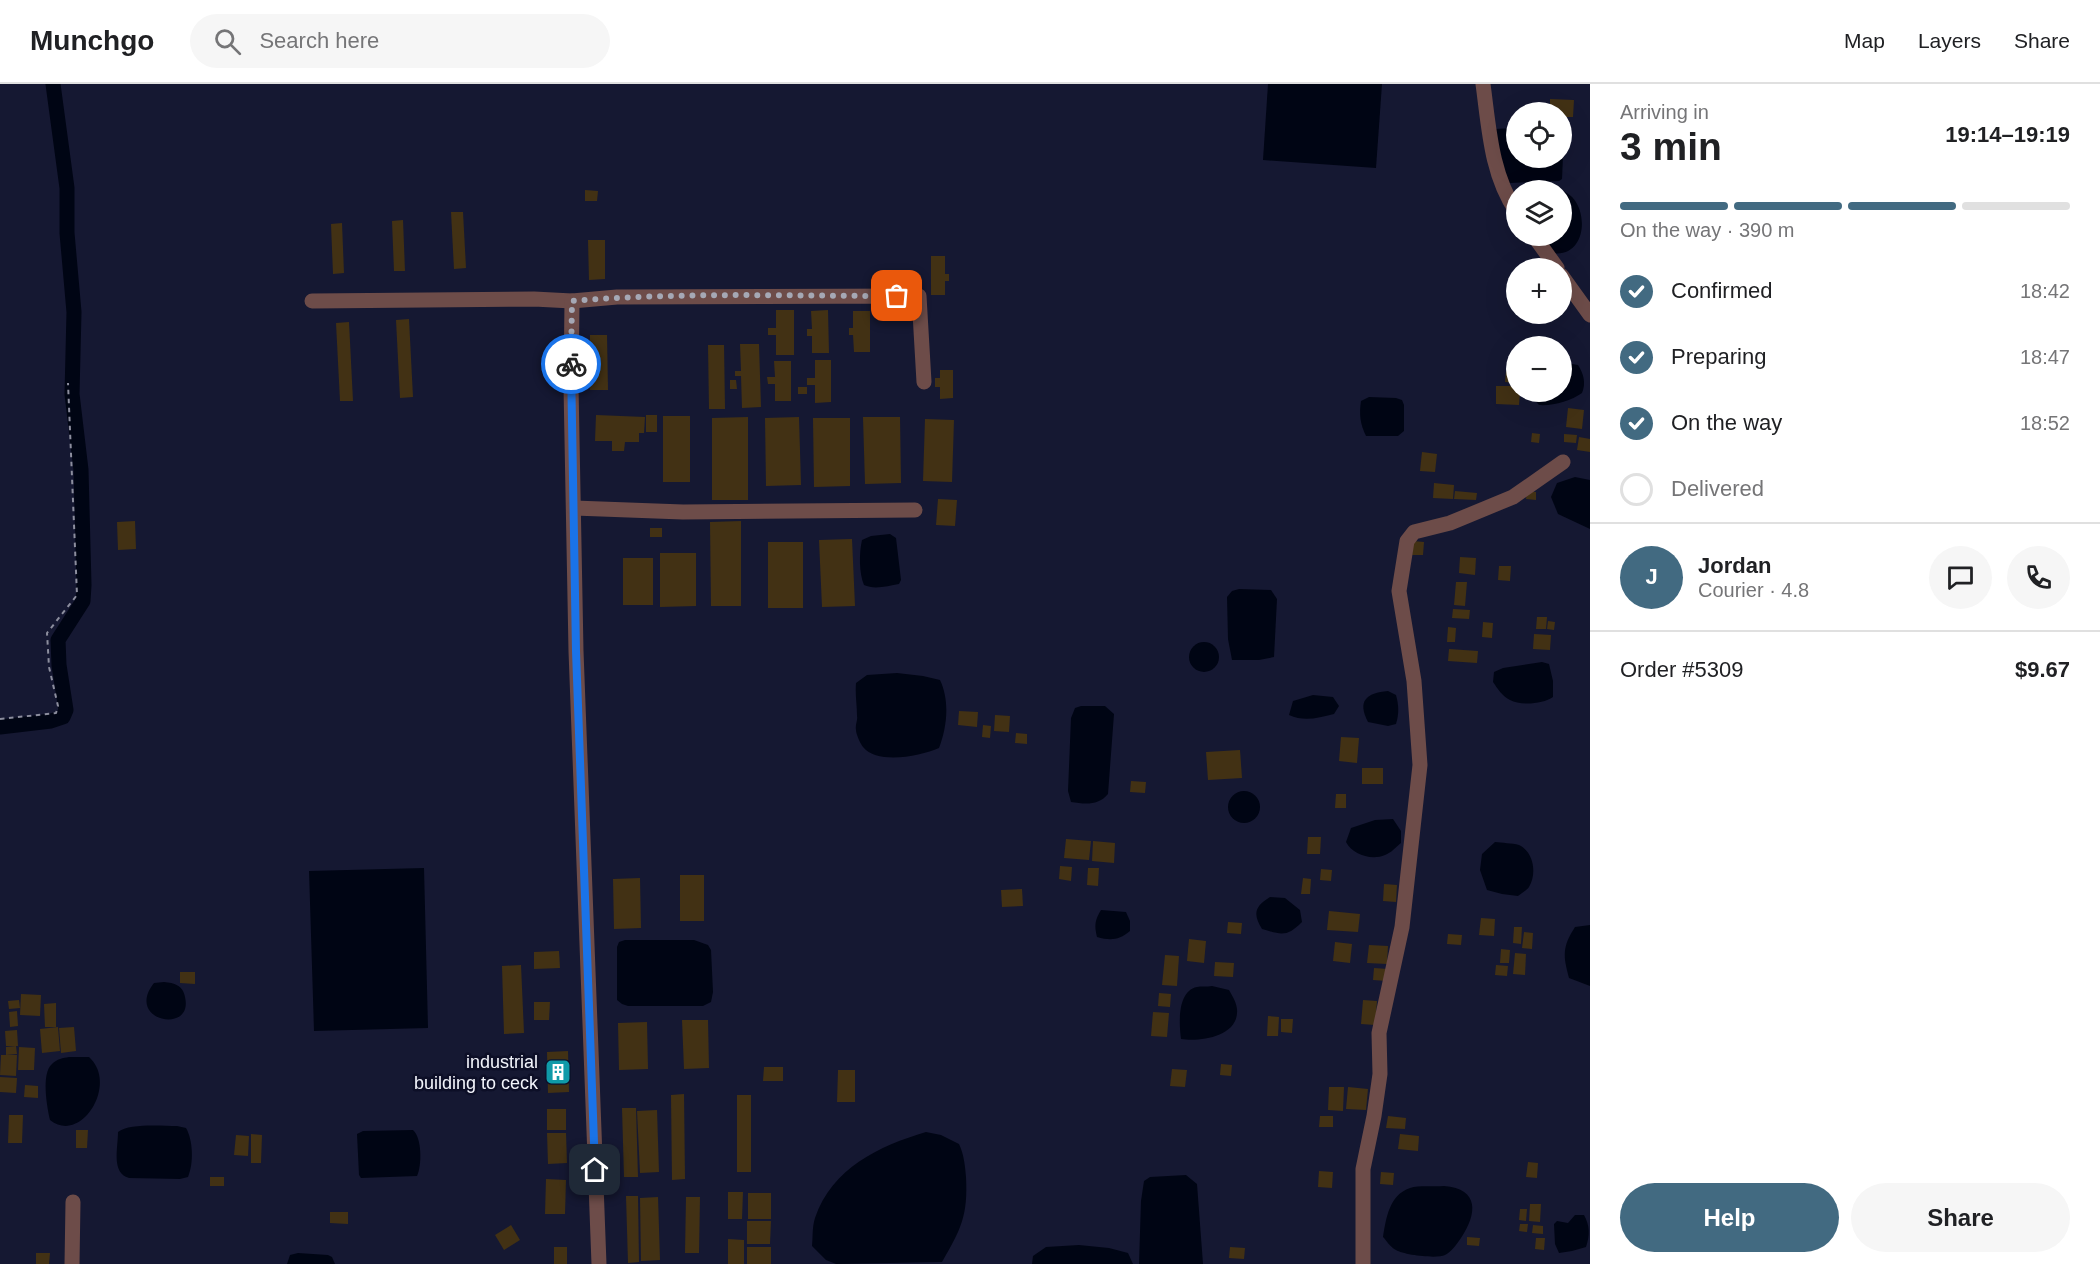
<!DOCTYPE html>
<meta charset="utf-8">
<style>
body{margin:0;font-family:Helvetica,sans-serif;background:#f6f6f6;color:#202124;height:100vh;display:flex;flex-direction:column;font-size:22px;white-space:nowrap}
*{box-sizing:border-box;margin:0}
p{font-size:20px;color:#757577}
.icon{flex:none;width:33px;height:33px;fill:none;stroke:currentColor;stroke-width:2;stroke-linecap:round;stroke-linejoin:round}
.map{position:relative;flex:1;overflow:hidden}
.sheet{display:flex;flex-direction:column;background:#fff;width:510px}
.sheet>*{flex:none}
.tools{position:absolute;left:1506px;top:18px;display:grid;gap:12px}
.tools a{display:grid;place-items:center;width:66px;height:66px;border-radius:50%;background:#fff;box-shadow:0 6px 24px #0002;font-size:30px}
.pin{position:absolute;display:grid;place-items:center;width:51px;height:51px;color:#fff;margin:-26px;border-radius:12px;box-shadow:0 3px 9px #0006}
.courier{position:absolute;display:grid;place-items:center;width:60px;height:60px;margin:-30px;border:4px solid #1a73e8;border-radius:50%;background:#fff;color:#222;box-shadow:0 2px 8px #0007}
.overview em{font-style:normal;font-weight:800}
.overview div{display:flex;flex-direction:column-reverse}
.overview{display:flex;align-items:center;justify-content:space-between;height:102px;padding:0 30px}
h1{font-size:39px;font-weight:800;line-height:45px}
.bar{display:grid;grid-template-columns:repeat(4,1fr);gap:9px 6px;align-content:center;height:72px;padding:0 30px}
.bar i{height:8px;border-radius:4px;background:#e0e0e0}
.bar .active{background:#426a81}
.bar p{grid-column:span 4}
.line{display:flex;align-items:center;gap:15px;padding:0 30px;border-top:2px solid #e0e0e0}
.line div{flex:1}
.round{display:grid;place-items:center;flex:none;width:63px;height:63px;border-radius:32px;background:#f6f6f6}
ol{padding:0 30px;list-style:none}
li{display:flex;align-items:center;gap:18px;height:66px}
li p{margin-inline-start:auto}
li .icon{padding:6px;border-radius:50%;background:#426a81;color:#fff;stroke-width:4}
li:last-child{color:#757577}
li i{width:33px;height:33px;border:3px solid #e0e0e0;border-radius:50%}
.cta{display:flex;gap:12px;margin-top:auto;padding:12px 30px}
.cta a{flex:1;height:69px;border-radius:36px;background:#426a81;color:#fff;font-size:24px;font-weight:800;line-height:69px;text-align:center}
.cta a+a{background:#f6f6f6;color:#202124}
header{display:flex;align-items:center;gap:36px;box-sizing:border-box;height:84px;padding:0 30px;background:#fff;border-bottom:2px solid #e0e0e0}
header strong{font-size:28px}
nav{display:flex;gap:33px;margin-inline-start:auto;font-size:21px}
.search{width:420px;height:54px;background:#f6f6f6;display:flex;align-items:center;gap:15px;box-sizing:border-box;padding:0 21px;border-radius:33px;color:#757577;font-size:22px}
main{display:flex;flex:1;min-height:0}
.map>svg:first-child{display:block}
.water{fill:#000514}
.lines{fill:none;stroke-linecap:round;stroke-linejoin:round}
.canal{stroke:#000514;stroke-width:15}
.building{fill:#423114}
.path{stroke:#8c8e9e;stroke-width:2;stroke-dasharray:4.5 4.5;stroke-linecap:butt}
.minor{stroke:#6d4c49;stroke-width:15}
.done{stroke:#a5a8b5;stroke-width:6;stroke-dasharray:0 10.8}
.route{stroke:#1a73e8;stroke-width:8}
.labels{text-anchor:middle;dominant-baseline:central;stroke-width:5;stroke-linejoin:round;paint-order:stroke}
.poi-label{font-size:18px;fill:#f3f5fc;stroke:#0d0f27;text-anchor:end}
</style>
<header>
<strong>Munchgo</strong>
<div class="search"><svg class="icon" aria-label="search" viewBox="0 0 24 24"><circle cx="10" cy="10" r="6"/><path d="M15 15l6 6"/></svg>Search here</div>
<nav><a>Map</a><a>Layers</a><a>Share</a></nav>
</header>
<main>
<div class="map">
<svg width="1590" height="1180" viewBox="0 0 1590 1180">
<rect width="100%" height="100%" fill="#151832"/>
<g class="water">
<path d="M1268 0H1382L1376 84 1263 76Z"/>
<path d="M1516 44V74H1562V44L1564 49 1562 95 1559 97 1509 99 1506 95 1494 45Z"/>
<path d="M1562 107C1590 115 1590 175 1552 169L1536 152H1562Z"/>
<path d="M1572 280 1578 281C1584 290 1586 300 1582 309 1571 317 1553 322 1539 321L1532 313V308H1562V283Z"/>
<path d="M1369 313 1396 314 1402 316 1404 321V347L1398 352H1366C1360 340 1359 330 1361 317Z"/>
<path d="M1575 393 1590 396V445L1558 430 1551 413 1557 399Z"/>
<path d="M890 450 896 454 901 496 899 500C888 502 874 506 864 501 859 489 859 469 862 456L871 452Z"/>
<path d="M1239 505 1271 506 1277 515 1274 573 1259 576H1232L1228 555 1227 513 1232 507Z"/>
<circle cx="1204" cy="573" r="15"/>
<path d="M1542 578 1549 580 1553 597V613C1543 620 1521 622 1510 616 1503 613 1497 604 1493 598L1494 588 1503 584Z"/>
<path d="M897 589 923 592 940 596C950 617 947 643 939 664 920 672 878 681 863 663 860 659 856 650 856 646 855 641 858 636 857 632 857 620 855 611 856 599L867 591Z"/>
<path d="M1388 607 1396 611C1399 622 1399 630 1396 640L1388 642 1368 638C1357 617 1366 609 1388 607Z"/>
<path d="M1313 611 1333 613 1339 622 1334 630C1318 634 1304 638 1289 631L1293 617Z"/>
<path d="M1081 622H1105L1114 630 1108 710C1098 722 1085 720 1071 718L1068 707 1071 634 1075 624Z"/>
<circle cx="1244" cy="723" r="16"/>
<path d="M1393 735 1401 747V759C1396 763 1391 769 1385 771 1371 777 1352 770 1346 758L1351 744 1375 736Z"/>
<path d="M1495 758C1502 759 1512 759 1519 761 1534 768 1537 790 1529 803 1527 806 1522 809 1518 812L1502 810 1487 806 1480 786 1482 770Z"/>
<path d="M424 784 428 944 314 947 309 787Z"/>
<path d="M1270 813 1285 814 1300 826 1302 838C1287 853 1282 851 1262 845 1253 830 1254 823 1270 813Z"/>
<path d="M1101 826 1126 828 1130 837V847C1119 856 1111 857 1097 853 1094 841 1095 836 1101 826Z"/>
<path d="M1590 841V902L1569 894C1563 872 1562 863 1575 843Z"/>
<path d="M625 856H694L708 861 711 866 713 908 711 918 703 922H628L622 920 617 916V863L619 858Z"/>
<path d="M164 898C174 899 183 901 185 913 194 951 124 937 154 899Z"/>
<path d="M1212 902 1229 906C1233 913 1238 921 1237 929 1236 953 1199 958 1181 955 1179 940 1177 907 1197 903 1201 902 1207 903 1212 902Z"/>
<path d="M69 973H89C119 1000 81 1061 50 1036 47 1023 41 989 52 980 57 975 63 974 69 973Z"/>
<path d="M177 1042 186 1044C193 1056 194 1079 188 1093L180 1095 129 1094C111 1089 118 1064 118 1048 129 1039 162 1042 177 1042Z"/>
<path d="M413 1046C422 1054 422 1081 417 1092L361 1094 359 1091 357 1050 363 1047Z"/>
<path d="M926 1048 941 1051 959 1060C964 1071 965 1081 966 1093 968 1132 961 1145 942 1178L836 1180 826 1176 812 1162C813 1153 812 1143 815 1134 832 1084 879 1062 926 1048Z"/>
<path d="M1186 1091 1197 1100 1203 1180H1139L1141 1117 1144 1097 1150 1093Z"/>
<path d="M1444 1102C1480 1105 1477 1130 1461 1154 1457 1160 1451 1168 1445 1171 1437 1175 1404 1171 1396 1166 1391 1164 1386 1156 1383 1153 1386 1135 1389 1111 1410 1104 1419 1101 1434 1103 1444 1102Z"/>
<path d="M1575 1131H1584C1590 1142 1590 1151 1586 1163L1572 1167 1559 1169 1555 1160 1554 1140 1557 1137 1568 1139Z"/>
<path d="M1079 1161 1109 1164 1128 1169 1133 1180H1032L1033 1172 1046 1163Z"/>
<path d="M298 1169 328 1171 332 1173 335 1180H287L290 1171Z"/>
</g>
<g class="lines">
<path class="canal" d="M0 643 51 637 63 633 66 626 59 581 58 556 83 517 84 501 81 386 72 310 74 228 67 149V104L53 0"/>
</g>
<g class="building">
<path d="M1550 15 1574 16 1573 33H1562V28H1550Z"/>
<path d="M585 106 598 107 597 117H585Z"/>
<path d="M451 128H463L466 184 454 185Z"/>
<path d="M403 136 405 187H394L392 137Z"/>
<path d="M342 139 344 189 333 190 331 140Z"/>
<path d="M588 156H605V195L589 196Z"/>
<path d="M931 172H945V190H949V197H945V211H931Z"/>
<path d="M776 226H794V271H776V251H768V244H776Z"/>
<path d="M828 226 829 269H812V252H807V245H812L811 227Z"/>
<path d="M853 227H870V268H854L853 251H849V244H853Z"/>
<path d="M409 235 413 313 400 314 396 236Z"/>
<path d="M349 238 353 317H340L336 239Z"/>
<path d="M590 251H607L608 306H590Z"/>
<path d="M740 260H759L761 323 742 324 741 292H735V287H741Z"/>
<path d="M708 261H724L725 325H709Z"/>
<path d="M815 276H831V318L815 319V301H807V294H815Z"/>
<path d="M774 277H791V317H775V300H768L767 293H775Z"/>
<path d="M940 286H953V314L940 315V303H935V294H940Z"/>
<path d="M1506 287 1516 288 1515 299 1505 298Z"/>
<path d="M730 296H736L737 305H730Z"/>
<path d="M1496 302H1516V308H1520L1519 321 1496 320Z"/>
<rect x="798" y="303" width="9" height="7"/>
<path d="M1568 324 1584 326 1582 345 1566 343Z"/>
<path d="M596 331 645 333 644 349H639V358H625L624 367H612V357H595Z"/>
<rect x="646" y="331" width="11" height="17"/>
<rect x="663" y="332" width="27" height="66"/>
<path d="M748 333V416H712V334Z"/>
<path d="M799 333 801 401 766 402 765 334Z"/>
<path d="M863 333H900L901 399 865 400Z"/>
<path d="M813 334H850V402L814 403Z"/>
<path d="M925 335 954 336 952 398 923 397Z"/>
<path d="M1532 349 1540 350 1539 359 1531 358Z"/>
<path d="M1564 350 1577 351 1576 359 1564 358Z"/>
<path d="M1579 353 1590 355V368L1577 366Z"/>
<path d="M1422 368 1437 370 1435 388 1420 387Z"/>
<path d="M1434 399 1454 401 1453 415 1433 414Z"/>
<path d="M1455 407 1477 409 1476 416 1454 415Z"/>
<path d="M1527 407 1536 408V416L1526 415Z"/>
<path d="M938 415 957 416 955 442 936 441Z"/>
<path d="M135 437 136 465 118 466 117 438Z"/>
<path d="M741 437V522H711L710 438Z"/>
<rect x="650" y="444" width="12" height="9"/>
<path d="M852 455 855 522 822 523 819 456Z"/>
<path d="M1413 457 1424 458 1423 471H1412Z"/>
<rect x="768" y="458" width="35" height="66"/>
<path d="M660 469H696V522L660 523Z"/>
<path d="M1460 473 1476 474 1475 491 1459 489Z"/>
<rect x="623" y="474" width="30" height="47"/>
<path d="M1499 482H1511L1510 497 1498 496Z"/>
<path d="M1456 498H1467L1465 522 1454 521Z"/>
<path d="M1453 525 1470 526 1469 535 1452 534Z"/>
<path d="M1537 533H1547L1546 545H1536Z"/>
<path d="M1548 537 1555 538 1554 546 1547 545Z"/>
<path d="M1483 538 1493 539 1492 554 1482 553Z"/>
<path d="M1448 543 1456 544 1455 558H1447Z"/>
<path d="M1534 550 1551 551 1550 566 1533 565Z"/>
<path d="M1449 565 1478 567 1477 579 1448 577Z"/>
<path d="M959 627 978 628 977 643 958 641Z"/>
<path d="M995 631 1010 632 1009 648 994 647Z"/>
<path d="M983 641 991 642 990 654 982 653Z"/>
<path d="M1016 649 1027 650V660L1015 659Z"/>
<path d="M1341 653 1359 654 1357 679 1339 677Z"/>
<path d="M1240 666 1242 694 1208 696 1206 668Z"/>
<rect x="1362" y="684" width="21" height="16"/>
<path d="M1131 697 1146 698 1145 709 1130 708Z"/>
<path d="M1336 710H1346V724H1335Z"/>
<path d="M1308 753H1321L1320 770H1307Z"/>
<path d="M1066 755 1091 757 1089 776 1064 774Z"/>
<path d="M1093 757 1115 759 1114 779 1092 777Z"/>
<path d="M1060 782 1072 783 1071 797 1059 795Z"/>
<path d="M1088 784H1099L1098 802 1087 801Z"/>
<path d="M1321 785 1332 786 1331 797 1320 796Z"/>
<rect x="680" y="791" width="24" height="46"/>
<path d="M640 794 641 844 614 845 613 795Z"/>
<path d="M1303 794 1311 795 1310 810H1301Z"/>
<path d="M1384 800 1397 801 1396 818 1383 817Z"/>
<path d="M1022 805 1023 822 1002 823 1001 806Z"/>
<path d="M1329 827 1360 830 1358 848 1327 846Z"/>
<path d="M1481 834 1495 835 1494 852 1479 851Z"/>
<path d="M1228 838 1242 839 1241 850 1227 849Z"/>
<path d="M1514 843H1522L1521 860 1513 859Z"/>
<path d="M1524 848 1533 849 1532 865 1522 864Z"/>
<path d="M1448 850 1462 851 1461 861 1447 860Z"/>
<path d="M1189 855 1206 857 1204 879 1187 877Z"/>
<path d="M1335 858 1352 860 1350 879 1333 877Z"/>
<path d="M1369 861 1388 862 1387 880 1367 879Z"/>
<path d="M1501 865 1510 866 1509 879H1500Z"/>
<path d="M559 867 560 884 534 885V868Z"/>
<path d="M1515 869 1526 870 1525 891 1513 890Z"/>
<path d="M1165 871 1179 872 1177 902 1162 901Z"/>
<path d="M1215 878 1234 879 1233 893 1214 892Z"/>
<path d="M521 881 524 949 504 950 502 882Z"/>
<path d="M1496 881 1508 882 1507 892 1495 891Z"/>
<path d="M1374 884 1388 885 1387 897 1373 896Z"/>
<path d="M180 888H195V900L180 899Z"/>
<path d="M1159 909 1171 910 1170 923 1158 922Z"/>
<path d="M21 910 41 911 40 932 20 931Z"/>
<path d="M19 916 20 924 9 925 8 917Z"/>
<path d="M1363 916 1377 917 1375 941 1361 940Z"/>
<path d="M534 918H550L549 936H534Z"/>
<path d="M56 919V943H45L44 920Z"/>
<path d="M17 927 18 942 10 943 9 928Z"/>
<path d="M1153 928 1169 929 1167 953 1151 952Z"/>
<path d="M1268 932 1279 933 1278 952H1267Z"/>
<path d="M1281 935H1293L1292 949 1281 948Z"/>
<path d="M682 936H708L709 984 684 985Z"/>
<path d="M647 938 648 985 619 986 618 939Z"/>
<path d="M58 943 60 967 42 969 40 945Z"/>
<path d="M74 943 76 967 61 969 59 944Z"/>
<path d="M17 946 18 962H6L5 947Z"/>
<path d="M16 962 17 970 6 971V963Z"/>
<path d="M19 963 35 964 34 986H18Z"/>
<path d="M568 967 569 1008 548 1009 547 968Z"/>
<path d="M1 971H17L16 992 0 991Z"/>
<path d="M1221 980 1232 981 1231 992 1220 991Z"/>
<path d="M764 983H783V997H763Z"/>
<path d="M1172 985 1187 986 1185 1003 1170 1002Z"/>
<path d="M838 986H855V1018H837Z"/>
<path d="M0 993 17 994 16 1009 0 1008Z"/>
<path d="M25 1001 38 1002V1014L24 1013Z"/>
<path d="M1329 1003H1344L1343 1027 1328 1026Z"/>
<path d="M1348 1003 1368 1005 1366 1026 1346 1025Z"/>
<path d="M684 1010 685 1095 672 1096 671 1011Z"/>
<rect x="737" y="1011" width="14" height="77"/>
<path d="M622 1024H636L638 1093H624Z"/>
<rect x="547" y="1025" width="19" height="21"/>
<path d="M657 1026 659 1088 640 1089 637 1027Z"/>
<path d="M9 1031H23L22 1059H8Z"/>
<path d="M1320 1032H1333V1043H1319Z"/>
<path d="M1388 1032 1406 1034 1405 1045 1386 1044Z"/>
<path d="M76 1046H88L87 1064H76Z"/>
<path d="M547 1049H566L567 1079 548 1080Z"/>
<path d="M251 1050 262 1051 261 1079H251Z"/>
<path d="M1400 1050 1419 1052 1418 1067 1398 1065Z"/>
<path d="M236 1051 249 1052 248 1072 234 1071Z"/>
<path d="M1528 1078 1538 1079 1537 1094 1526 1093Z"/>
<path d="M1319 1087 1333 1088 1332 1104 1318 1103Z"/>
<path d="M1381 1088 1394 1089 1393 1101 1380 1100Z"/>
<rect x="210" y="1093" width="14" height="9"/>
<path d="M546 1095 566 1096 565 1130H545Z"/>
<path d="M728 1108H743L742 1135H728Z"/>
<rect x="748" y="1109" width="23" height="26"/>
<path d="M626 1112H638L639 1178 628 1179Z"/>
<path d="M658 1113 660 1176 641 1177 640 1114Z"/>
<path d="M686 1113H700L699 1169H685Z"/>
<path d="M1530 1120H1541L1540 1138 1529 1137Z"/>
<path d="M1520 1125H1527L1526 1137 1519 1136Z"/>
<path d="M330 1128H348V1140L330 1139Z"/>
<path d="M747 1137H771L770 1160H747Z"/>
<path d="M1520 1140H1528L1527 1148 1519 1147Z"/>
<path d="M511 1141 520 1156 504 1166 495 1151Z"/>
<path d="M1533 1141 1543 1142V1150L1532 1149Z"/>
<path d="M1467 1153 1480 1154 1479 1162 1467 1161Z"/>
<path d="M1536 1154H1545L1544 1166 1535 1165Z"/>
<path d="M728 1155 744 1156V1180H728Z"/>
<rect x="554" y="1163" width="13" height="17"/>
<rect x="747" y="1163" width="24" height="17"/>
<path d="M1230 1163 1245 1164 1244 1175 1229 1174Z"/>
<path d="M36 1169H50L49 1180H36Z"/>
</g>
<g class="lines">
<path class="path" d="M0 635 56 629 58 622 49 583 47 549 77 511 68 299"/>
<g class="minor">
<path d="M1483 0C1489 44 1491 90 1516 127"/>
<path d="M1534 152 1557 184"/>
<path d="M1562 192 1590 231"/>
<path d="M312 217 534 215 572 217 617 213 919 212 924 298"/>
<path d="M572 217 571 302 576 567 599 1180"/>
<path d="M574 424 683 428 915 426"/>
<path d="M72 1180 73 1118"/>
<path d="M1363 1180V1085L1374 1032 1380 990 1379 949 1402 843 1420 681 1414 597 1399 507 1407 457 1414 448 1450 439 1513 413 1563 378"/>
</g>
</g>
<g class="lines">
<path class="done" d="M571 280 572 217C680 208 789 212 897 212"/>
<path class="route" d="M571 280 576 567 595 1086"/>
</g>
<defs>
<g id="building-square" transform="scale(1.35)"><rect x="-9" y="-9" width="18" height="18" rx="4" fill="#0f9aa8" stroke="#0d0f27"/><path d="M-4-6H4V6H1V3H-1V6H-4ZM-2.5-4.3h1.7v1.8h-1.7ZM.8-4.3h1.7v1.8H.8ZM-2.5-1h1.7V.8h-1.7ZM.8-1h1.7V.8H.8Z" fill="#fff"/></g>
</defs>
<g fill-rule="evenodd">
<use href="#building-square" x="558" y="988"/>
</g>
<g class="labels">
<g class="poi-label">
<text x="538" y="978">industrial<tspan x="538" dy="21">building to ceck</tspan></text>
</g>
</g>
</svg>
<div class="tools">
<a><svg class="icon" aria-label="locate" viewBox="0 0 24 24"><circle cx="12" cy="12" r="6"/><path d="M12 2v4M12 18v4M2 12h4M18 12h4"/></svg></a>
<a><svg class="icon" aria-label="layers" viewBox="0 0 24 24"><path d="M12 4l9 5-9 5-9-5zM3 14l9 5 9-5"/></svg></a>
<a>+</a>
<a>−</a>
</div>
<div class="pin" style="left:897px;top:212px;background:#ea580c"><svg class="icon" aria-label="bag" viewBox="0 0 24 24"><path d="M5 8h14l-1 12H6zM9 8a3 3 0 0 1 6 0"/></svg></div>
<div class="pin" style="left:595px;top:1086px;background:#1f2937"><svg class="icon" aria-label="home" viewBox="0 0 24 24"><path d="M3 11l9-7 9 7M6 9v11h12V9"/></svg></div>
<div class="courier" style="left:571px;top:280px"><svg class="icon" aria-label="bike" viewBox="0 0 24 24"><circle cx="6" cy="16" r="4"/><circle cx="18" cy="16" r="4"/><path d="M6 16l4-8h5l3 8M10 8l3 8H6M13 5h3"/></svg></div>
</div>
<section class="sheet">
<div class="overview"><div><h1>3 min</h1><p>Arriving in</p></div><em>19:14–19:19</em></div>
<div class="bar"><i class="active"></i><i class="active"></i><i class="active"></i><i></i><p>On the way · 390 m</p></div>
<ol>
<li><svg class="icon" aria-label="check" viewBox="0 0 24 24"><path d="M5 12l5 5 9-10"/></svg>Confirmed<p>18:42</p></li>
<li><svg class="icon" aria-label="check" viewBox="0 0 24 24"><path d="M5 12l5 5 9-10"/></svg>Preparing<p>18:47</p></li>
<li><svg class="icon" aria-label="check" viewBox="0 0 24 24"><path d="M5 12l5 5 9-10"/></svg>On the way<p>18:52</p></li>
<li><i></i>Delivered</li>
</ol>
<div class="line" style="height:108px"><b class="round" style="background:#426a81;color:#fff">J</b><div><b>Jordan</b><p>Courier · 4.8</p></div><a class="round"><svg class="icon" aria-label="chat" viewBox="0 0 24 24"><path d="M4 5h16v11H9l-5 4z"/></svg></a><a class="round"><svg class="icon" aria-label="phone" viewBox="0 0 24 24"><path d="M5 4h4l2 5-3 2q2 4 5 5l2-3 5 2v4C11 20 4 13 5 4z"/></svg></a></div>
<div class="line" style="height:78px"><div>Order #5309</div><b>$9.67</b></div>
<div class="cta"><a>Help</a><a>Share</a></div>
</section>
</main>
